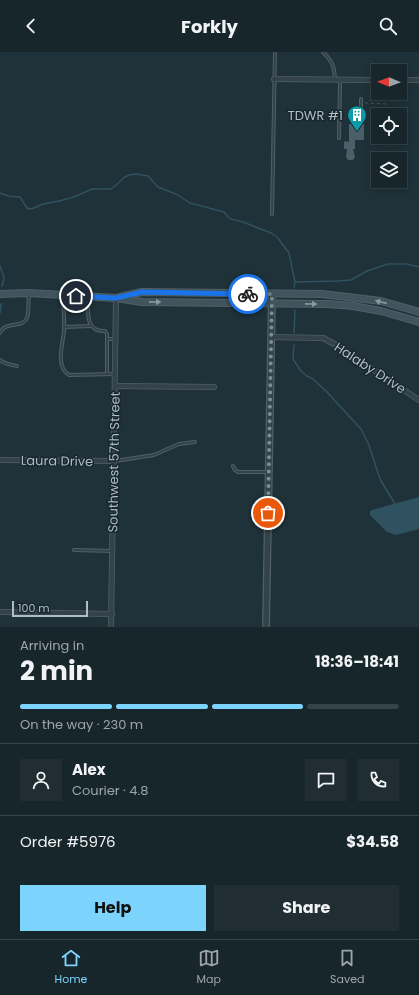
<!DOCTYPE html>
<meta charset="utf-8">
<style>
body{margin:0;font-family:Poppins,sans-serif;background:#202e33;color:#f1f3f6;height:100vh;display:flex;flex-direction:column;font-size:15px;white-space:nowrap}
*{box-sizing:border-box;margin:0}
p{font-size:13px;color:#9ea5a9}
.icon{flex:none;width:22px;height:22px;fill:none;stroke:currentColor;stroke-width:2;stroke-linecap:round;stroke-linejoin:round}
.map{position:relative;height:575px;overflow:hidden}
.panel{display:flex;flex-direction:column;background:#17262b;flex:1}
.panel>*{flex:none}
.needle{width:26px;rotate:271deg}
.buttons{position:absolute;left:371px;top:12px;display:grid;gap:8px}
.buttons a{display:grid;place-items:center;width:36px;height:36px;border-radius:0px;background:#17262b;box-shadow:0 2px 10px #0003,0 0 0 1px #364347;font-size:20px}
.scale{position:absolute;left:12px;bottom:10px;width:76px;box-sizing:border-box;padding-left:4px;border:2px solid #adbec6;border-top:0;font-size:11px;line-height:14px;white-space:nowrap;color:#adbec6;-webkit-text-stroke:3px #19272d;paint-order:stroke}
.pin{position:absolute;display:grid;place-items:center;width:34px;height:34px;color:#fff;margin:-17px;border:2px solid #fff;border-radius:50%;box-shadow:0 1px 4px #0007}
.courier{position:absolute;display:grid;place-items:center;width:40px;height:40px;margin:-20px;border:3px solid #1a73e8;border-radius:50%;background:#fff;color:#222;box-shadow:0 1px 5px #0007}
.headline em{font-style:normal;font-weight:700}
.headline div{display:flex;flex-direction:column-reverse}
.headline{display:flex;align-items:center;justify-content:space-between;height:68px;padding:0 20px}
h1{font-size:26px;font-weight:700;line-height:30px}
.bar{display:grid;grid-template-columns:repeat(4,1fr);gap:6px 4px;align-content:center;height:48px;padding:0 20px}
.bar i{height:5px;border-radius:3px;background:#364347}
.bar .on{background:#7cd3fc}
.bar p{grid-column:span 4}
.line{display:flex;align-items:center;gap:10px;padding:0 20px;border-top:1px solid #364347}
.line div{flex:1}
.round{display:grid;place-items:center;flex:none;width:42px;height:42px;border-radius:0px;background:#202e33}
.action{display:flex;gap:8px;margin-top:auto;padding:8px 20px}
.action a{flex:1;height:46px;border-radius:0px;background:#7cd3fc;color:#111;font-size:16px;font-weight:700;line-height:46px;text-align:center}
.action a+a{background:#202e33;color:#f1f3f6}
header{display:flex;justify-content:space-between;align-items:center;height:52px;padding:0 20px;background:#17262b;font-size:18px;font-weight:700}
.tabs{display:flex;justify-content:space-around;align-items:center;height:56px;border-top:1px solid #364347;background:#17262b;font-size:11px;color:#9ea5a9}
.tabs a{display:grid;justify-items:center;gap:2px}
.tabs .on{color:#7cd3fc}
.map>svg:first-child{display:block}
.water{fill:#30515f}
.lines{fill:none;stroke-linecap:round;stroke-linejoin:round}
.stream{stroke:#30515f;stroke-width:1.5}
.building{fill:#4a5f68}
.service-casing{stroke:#516067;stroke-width:4}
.minor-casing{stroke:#516067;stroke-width:6}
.tertiary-casing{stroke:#516067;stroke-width:8}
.secondary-casing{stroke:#516067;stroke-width:8}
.path{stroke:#415854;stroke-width:1;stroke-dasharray:3 3;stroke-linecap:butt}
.service{stroke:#334349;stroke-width:2}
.minor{stroke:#334349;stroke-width:4.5}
.tertiary{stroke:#334349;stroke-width:5.5}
.secondary{stroke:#41535c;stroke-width:6}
.oneway{fill:#8799a1}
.done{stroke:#7b8d95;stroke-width:4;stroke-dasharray:0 7.2}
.route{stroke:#1a73e8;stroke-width:5}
.labels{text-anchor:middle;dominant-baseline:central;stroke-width:3;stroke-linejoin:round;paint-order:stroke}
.poi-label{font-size:13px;fill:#adbec6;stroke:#19272d;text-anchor:end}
.street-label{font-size:13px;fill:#adbec6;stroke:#19272d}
</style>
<header><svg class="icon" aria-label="back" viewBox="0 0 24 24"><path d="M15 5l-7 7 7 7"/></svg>Forkly<svg class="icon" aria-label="search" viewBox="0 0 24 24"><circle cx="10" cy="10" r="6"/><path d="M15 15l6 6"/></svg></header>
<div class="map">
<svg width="419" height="575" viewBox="0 0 419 575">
<rect width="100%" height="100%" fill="#1f3239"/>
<path class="water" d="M419 445V477L396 483 387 480 370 463V459L372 458Z"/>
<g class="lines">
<g class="stream">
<path d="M0 141 8 144 20 145 27 156 30 157 34 156 43 152 59 149 74 145 92 137H111L115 134 125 125 129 123 136 122 148 124 158 135 178 143 190 151 224 160 228 165 231 167 243 170 271 181 277 185 289 201 295 230 338 229 351 228 367 219 388 212H407L419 215"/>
<path d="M0 214 4 226 2 234"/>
<path d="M294 235 295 230"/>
<path d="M0 261 1 252"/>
<path d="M294 281 295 258"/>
<path d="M294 293 293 307 301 319 307 324 313 327 326 339 361 377 369 393 377 418 381 429 395 452"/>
</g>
</g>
<path class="building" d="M349 72H364V88H355V97H353L355 105 353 108H348L346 105 347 97H344V90L345 89 349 90Z"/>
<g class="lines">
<g class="service-casing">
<g id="service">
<path d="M323 0C333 10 334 14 335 27"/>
<path d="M403 42 404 29"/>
<path d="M361 61V47"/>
<path d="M339 86 340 29"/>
<path d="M272 162 275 0"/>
<path d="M63 244C63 256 65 267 64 279 63 291 55 315 69 323L115 322"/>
<path d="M88 245C88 260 85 280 105 279L107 282V322"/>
<path d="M64 275 91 274"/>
<path d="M0 281C6 268 22 277 27 266 29 261 28 249 29 243"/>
<path d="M107 287H115"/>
<path d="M0 308C4 312 11 313 17 314"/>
<path d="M115 409 154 403 179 392 195 390"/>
<path d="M233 414 235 418 238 420H268"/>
<path d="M74 498 112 499"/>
</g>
</g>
<g class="minor-casing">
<g id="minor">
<path d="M274 27 378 28"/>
<path d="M400 28H419"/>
<path d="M271 285 323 286 336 293 419 348"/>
<path d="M115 334 214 335"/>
<path d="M0 408 114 409"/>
<path d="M0 560 112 562"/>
<path d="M111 575 116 246"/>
</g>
</g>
<g class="tertiary-casing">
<path id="tertiary" d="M266 575 272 242"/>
</g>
<g class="secondary-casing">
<g id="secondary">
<path d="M0 242 29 241 116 246 142 250 328 252 353 254 381 259 419 270"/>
<path d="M120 245 142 240 321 242 339 244 381 249 419 260"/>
</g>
</g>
<path class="path" d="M365 51 387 52"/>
<use href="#service" class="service"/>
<use href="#minor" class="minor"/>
<use href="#tertiary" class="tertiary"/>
<use href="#secondary" class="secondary"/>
</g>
<defs><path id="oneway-solid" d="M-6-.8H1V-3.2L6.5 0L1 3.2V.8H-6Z"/></defs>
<g class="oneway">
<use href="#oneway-solid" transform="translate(155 250) rotate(1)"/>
<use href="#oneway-solid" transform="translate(381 250) rotate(-167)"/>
<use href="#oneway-solid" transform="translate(311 252) rotate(1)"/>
</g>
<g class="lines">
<path class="done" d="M248 242H272L268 461"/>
<path class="route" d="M76 244 116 246 142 240 248 242"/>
</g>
<defs>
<g id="building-pin" transform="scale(1)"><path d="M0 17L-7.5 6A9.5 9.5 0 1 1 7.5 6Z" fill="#0f9aa8" stroke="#19272d"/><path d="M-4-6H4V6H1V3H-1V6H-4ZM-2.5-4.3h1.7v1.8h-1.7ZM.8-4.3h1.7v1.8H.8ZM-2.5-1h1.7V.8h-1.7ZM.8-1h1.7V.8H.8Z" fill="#fff"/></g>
</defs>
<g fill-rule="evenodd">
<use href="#building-pin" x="357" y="63"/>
</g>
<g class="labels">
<g class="poi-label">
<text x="343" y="63">TDWR #1</text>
</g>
<g class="street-label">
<text transform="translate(370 316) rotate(33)">Halaby Drive</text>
<text transform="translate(57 409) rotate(1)">Laura Drive</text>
<text transform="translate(114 410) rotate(-89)">Southwest 57th Street</text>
</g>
</g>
</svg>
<div class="buttons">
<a><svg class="needle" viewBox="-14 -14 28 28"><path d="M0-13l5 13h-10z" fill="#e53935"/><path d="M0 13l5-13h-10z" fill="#9ea5a9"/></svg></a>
<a><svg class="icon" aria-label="locate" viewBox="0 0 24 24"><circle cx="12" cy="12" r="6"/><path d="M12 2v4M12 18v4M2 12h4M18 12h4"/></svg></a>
<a><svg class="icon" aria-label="layers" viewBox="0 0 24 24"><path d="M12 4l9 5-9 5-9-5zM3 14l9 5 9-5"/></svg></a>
</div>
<div class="scale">100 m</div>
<div class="pin" style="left:268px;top:461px;background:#ea580c"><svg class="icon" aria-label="bag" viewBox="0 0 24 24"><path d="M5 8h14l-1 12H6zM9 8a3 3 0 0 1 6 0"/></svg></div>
<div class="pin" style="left:76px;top:244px;background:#1f2937"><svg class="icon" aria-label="home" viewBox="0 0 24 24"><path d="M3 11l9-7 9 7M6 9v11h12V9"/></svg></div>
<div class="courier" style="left:248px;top:242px"><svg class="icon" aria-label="bike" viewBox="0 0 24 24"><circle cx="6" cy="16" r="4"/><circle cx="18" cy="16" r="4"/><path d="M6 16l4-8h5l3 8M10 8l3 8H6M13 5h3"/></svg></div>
</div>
<section class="panel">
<div class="headline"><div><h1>2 min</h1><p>Arriving in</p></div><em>18:36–18:41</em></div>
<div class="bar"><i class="on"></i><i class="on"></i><i class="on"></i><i></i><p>On the way · 230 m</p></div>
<div class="line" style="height:72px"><a class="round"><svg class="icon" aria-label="person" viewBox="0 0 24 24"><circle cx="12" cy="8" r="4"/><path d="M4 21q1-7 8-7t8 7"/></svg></a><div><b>Alex</b><p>Courier · 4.8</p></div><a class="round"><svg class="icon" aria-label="chat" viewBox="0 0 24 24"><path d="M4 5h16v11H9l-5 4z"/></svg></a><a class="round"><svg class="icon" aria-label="phone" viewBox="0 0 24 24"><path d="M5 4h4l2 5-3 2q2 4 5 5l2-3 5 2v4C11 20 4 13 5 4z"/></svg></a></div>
<div class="line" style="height:52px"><div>Order #5976</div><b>$34.58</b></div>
<div class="action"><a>Help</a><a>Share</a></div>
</section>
<nav class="tabs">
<a class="on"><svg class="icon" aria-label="home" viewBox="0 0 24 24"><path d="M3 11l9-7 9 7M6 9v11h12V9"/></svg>Home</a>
<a><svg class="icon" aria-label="map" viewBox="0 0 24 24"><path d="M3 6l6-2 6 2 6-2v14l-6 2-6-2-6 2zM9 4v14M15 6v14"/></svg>Map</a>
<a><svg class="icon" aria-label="saved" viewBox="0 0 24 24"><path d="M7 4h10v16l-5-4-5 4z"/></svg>Saved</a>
</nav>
